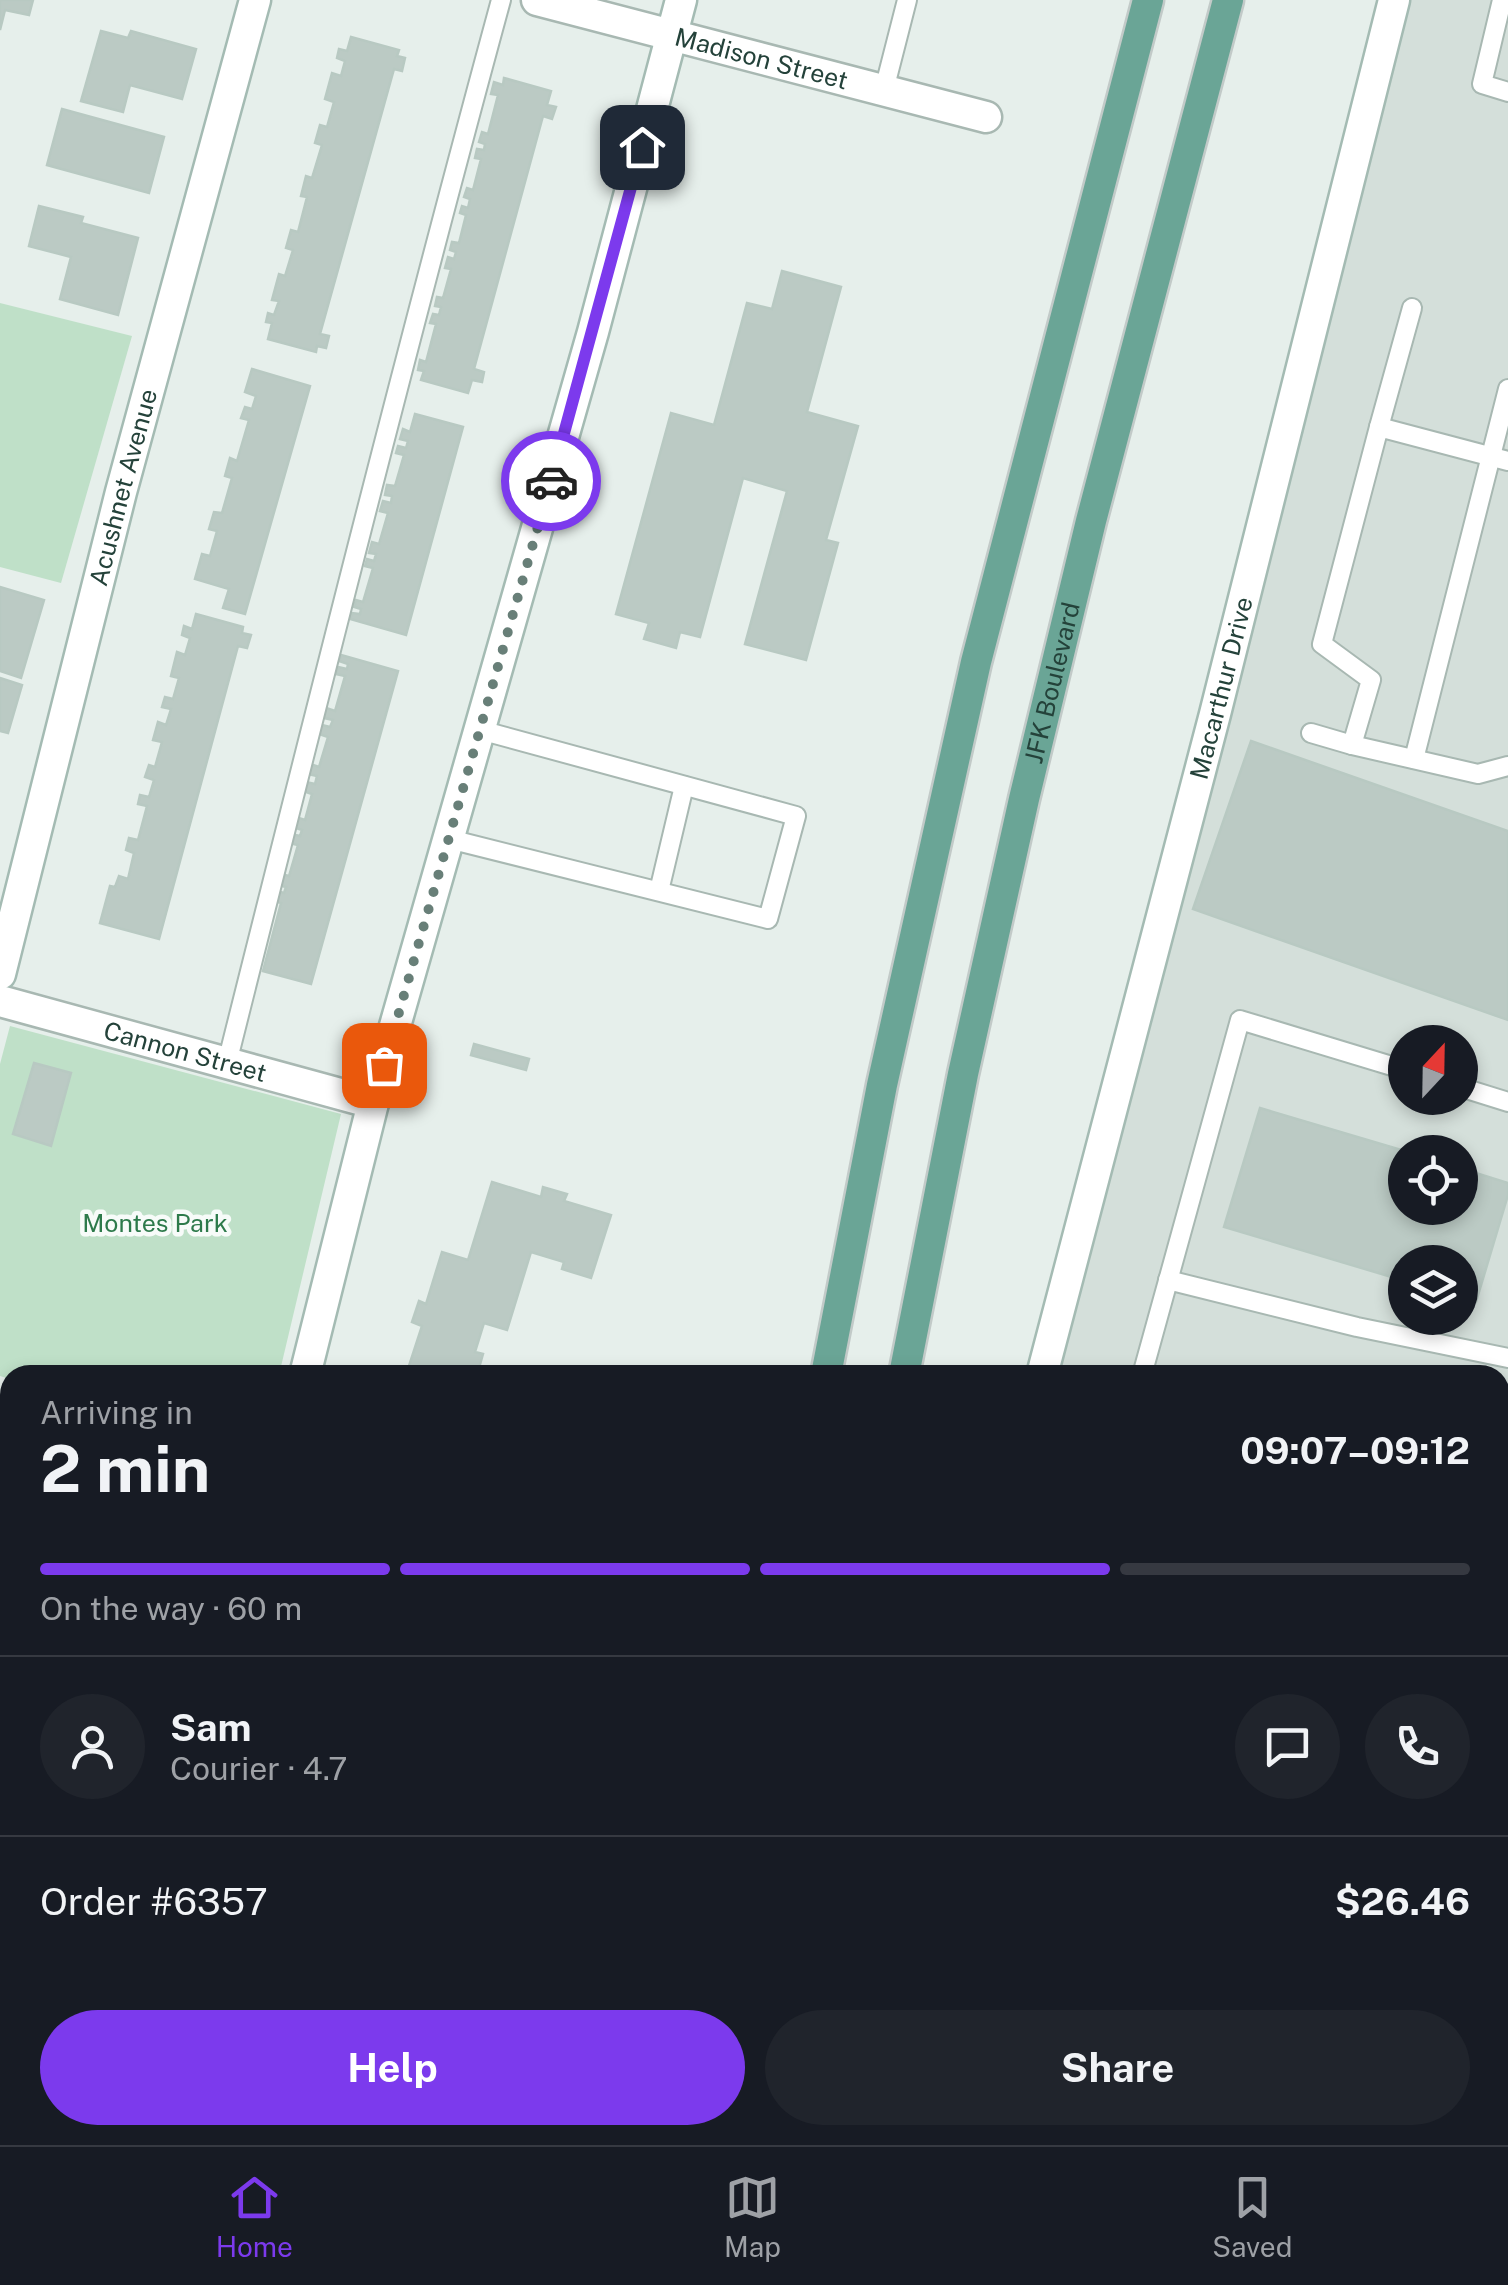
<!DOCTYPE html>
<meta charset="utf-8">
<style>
body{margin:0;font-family:"Public Sans",sans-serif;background:#20242c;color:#f1f3f6;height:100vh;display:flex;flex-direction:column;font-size:38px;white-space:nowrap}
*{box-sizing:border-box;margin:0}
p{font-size:32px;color:#9ea1a6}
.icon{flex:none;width:55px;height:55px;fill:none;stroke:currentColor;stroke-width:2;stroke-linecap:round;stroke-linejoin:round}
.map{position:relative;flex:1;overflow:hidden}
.sheet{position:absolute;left:0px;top:1365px;width:1510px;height:780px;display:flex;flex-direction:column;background:#171b24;border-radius:30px 30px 0 0;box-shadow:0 5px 15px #0003}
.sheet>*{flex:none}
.needle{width:65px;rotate:22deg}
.tools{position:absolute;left:1388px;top:1025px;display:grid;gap:20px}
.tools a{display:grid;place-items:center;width:90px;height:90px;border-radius:50%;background:#171b24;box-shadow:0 5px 15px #0003;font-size:50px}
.pin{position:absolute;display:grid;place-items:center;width:85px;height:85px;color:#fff;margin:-42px;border-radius:20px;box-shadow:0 5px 15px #0006}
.courier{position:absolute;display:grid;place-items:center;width:100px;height:100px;margin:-50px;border:8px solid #7c3aed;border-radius:50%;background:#fff;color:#222;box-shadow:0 2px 12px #0007}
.overview em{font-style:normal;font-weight:700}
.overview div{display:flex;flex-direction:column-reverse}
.overview{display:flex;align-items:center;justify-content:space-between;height:170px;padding:0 40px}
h1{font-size:65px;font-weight:700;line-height:75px}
.bar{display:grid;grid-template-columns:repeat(4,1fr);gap:15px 10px;align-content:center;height:120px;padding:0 40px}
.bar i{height:12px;border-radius:8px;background:#363941}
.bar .selected{background:#7c3aed}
.bar p{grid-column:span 4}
.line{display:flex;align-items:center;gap:25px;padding:0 40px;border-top:2px solid #363941}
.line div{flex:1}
.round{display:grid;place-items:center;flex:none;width:105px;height:105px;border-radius:52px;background:#20242c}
.cta{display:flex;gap:20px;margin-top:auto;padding:20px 40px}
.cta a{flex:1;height:115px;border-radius:60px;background:#7c3aed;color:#fff;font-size:40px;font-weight:700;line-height:115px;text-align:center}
.cta a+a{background:#20242c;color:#f1f3f6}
.menu{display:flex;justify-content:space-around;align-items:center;height:140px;border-top:2px solid #363941;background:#171b24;font-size:28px;color:#9ea1a6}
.menu a{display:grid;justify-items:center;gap:5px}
.menu .selected{color:#7c3aed}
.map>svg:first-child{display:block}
.built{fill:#d4dfda;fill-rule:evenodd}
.green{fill:#bfe0c8}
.building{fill:#bbcac4;stroke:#b8c9c2;stroke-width:2.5}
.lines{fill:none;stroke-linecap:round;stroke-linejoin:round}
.lane-casing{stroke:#a8b8b2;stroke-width:22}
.street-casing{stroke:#a8b8b2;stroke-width:35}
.secondary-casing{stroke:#a4bbb3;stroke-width:35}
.primary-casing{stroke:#c2cac8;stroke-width:35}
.lane{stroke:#fff;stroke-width:18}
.street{stroke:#fff;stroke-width:30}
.secondary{stroke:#fff;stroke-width:30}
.primary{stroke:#6aa596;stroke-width:30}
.done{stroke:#687f78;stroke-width:10;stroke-dasharray:0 18}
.route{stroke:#7c3aed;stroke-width:12}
.labels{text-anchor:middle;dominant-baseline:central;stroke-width:9;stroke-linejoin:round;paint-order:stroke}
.street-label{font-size:25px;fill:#24423a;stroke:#f7fbf9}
.park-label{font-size:25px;fill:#2d7a4b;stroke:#f7fbf9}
</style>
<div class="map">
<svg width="1508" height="2145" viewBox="0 0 1508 2145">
<rect width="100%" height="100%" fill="#e6efeb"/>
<path class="built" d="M1394 0H1508V2145H1012V2135H1500V1375H1042ZM1405 1042H1460V1098H1405ZM1405 1152H1460V1208H1405ZM1405 1262H1460V1318H1405Z"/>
<g class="green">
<path d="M0 303 132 336 61 583 0 567Z"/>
<path d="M10 1026 341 1114 279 1375H10V1379L0 1376V1064Z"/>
<path d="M307 2135H492L488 2145H346Z"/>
</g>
<g class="building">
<path d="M0 0H33L29 15 5 10 0 30Z"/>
<path d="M101 31 128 38 131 31 196 49 182 99 130 85 123 112 81 101Z"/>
<path d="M351 37 399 50 397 56 405 58 402 71 394 69 320 334 329 336 326 348 317 346 316 352 268 339 272 323 266 322 268 313 274 315 279 301 272 300 279 274 285 276 293 250 286 248 291 230 298 232 307 197 301 196 306 176 312 178 322 145 315 143 320 125 327 127 334 102 325 99 332 73 341 76 345 61 337 58 339 49 347 51Z"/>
<path d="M504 78 551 91 547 105 556 107 552 119 543 116 474 369 484 372 482 382 472 380 468 393 421 380 424 371 418 370 420 360 426 362 436 324 430 323 433 314 439 315 441 307 435 306 437 297 443 298 451 269 445 268 448 257 454 259 456 252 450 250 452 242 459 243 466 215 460 213 462 206 468 208 470 199 464 197 467 188 473 190 481 159 475 158 477 149 484 150 485 144 479 142 482 132 488 134 498 95 491 94 494 82 503 85Z"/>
<path d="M62 109 164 137 149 193 47 165Z"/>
<path d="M39 206 83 217 81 223 138 238 118 315 60 299 71 257 29 246Z"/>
<path d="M782 271 841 287 807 412 858 426 826 540 838 543 806 660 745 644 787 491 743 478 700 637 680 632 676 648 644 639 649 623 616 614 671 413 714 425 747 303 772 309Z"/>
<path d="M252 369 310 386 245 614 223 608 229 589 195 579 202 554 210 556 217 531 209 529 214 512 222 513 232 478 225 476 230 458 237 461 249 420 241 418 245 407 252 409 256 396 245 392Z"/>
<path d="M415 414 463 427 406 635 350 619 352 613 360 614 361 609 354 607 356 600 363 602 373 568 365 566 367 559 374 561 376 554 369 553 372 542 379 544 388 513 380 511 383 501 391 503 392 496 385 495 387 485 395 486 404 455 396 453 398 446 406 448 408 441 400 439 403 429 410 432Z"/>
<path d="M0 587 44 600 21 678 0 671Z"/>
<path d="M196 614 243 627 242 633 251 635 247 648 238 646 159 939 100 923 110 886 115 887 119 876 128 879 134 853 126 850 129 838 138 840 147 806 138 804 140 795 149 797 154 780 145 777 149 765 155 767 162 742 153 740 158 722 166 725 171 709 162 707 165 697 173 699 179 678 171 676 177 652 185 655 190 638 182 635 184 626 192 629Z"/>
<path d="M341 655 398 671 311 984 263 971 281 903 274 901 277 891 284 893 286 887 278 885 281 874 289 876 298 845 289 843 291 834 300 836 302 830 293 827 296 817 305 820 312 794 303 791 306 782 315 784 317 776 308 774 310 764 319 767 328 737 319 734 322 725 330 727 333 720 324 718 326 708 335 711 345 676 336 674 338 667 347 669 348 664 339 661Z"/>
<path d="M0 678 22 685 8 733 0 731Z"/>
<path d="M1251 741 1508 831V1020L1193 909Z"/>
<path d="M474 1044 529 1059 526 1070 471 1055Z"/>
<path d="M34 1063 71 1073 51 1146 13 1134Z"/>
<path d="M1260 1108 1408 1152H1405V1208H1460V1168L1508 1183V1195L1476 1302 1460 1297V1262H1405V1281L1224 1227Z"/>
<path d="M492 1182 541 1197 543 1187 567 1194 564 1201 611 1215 591 1278 562 1269 564 1262 531 1252 507 1330 484 1323 475 1352 483 1354 477 1375H426L408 1369 422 1326 412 1322 419 1301 426 1304 442 1252 468 1260Z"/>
<path d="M0 1417 10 1419V1572L0 1608Z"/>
</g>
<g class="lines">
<g class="lane-casing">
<g id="lane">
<path d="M1502 0 1482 84 1508 92"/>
<path d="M884 90 907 0"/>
<path d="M1379 427 1412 308"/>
<path d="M1311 733 1352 745 1478 774 1508 766"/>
<path d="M1352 745 1371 680 1322 644 1379 427 1508 461"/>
<path d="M1414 759 1508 389"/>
<path d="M449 839 768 919 796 816 480 730"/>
<path d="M659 891 684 786"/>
<path d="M227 1063C316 708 405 353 501 0"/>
<path d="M1460 1087 1508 1102"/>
<path d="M1168 1280 1357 1327 1508 1358"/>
<path d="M1142 1375 1240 1020 1405 1070"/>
<path d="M0 1887 10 1849"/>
</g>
</g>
<g class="street-casing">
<g id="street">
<path id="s1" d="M537 0 986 117"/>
<path id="s2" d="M0 1001 373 1103"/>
<path d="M1500 1611 1508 1614"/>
<path d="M0 2105 10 2107"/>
<path d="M137 2135 180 2145"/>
</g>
</g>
<g class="secondary-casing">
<g id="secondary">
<path id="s3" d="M0 974 121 492 255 0"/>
<path d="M305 1375 373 1103 593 332 681 0"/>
<path id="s4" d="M1042 1375 1215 714 1394 0"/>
<path d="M99 2145 102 2135"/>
<path d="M972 2145V2135"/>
</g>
</g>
<g class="primary-casing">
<g id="primary">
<path d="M826 1375 882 1085 976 662 1148 0"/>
<path id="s5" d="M904 1375 963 1074 1024 799 1091 521 1228 0"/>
<path d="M676 2145 678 2135"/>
<path d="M755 2145 757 2135"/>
</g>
</g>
<use href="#lane" class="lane"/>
<use href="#street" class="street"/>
<use href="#secondary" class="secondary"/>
<use href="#primary" class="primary"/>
</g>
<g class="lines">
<path class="done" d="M384 1065 551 481"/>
<path class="route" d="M551 481 642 147"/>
</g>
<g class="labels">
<g class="street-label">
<text stroke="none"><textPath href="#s1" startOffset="232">Madison Street</textPath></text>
<text stroke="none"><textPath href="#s3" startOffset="502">Acushnet Avenue</textPath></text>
<text stroke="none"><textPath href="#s5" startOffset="708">JFK Boulevard</textPath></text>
<text stroke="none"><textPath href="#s4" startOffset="710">Macarthur Drive</textPath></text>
<text stroke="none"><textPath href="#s2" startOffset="192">Cannon Street</textPath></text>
</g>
<g class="park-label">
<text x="155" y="1223">Montes Park</text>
</g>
</g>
</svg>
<div class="tools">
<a><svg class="needle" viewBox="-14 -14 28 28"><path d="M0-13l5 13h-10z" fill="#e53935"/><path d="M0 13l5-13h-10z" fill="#9ea1a6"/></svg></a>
<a><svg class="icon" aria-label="locate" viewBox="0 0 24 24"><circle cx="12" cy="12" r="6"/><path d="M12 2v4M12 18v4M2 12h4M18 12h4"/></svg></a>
<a><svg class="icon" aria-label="layers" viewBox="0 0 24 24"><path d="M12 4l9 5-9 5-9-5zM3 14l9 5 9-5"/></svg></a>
</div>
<div class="pin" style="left:384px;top:1065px;background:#ea580c"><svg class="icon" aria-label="bag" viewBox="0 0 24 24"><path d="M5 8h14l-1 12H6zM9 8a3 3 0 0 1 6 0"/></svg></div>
<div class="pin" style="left:642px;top:147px;background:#1f2937"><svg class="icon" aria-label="home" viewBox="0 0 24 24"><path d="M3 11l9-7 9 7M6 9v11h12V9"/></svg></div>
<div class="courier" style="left:551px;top:481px"><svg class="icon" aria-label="car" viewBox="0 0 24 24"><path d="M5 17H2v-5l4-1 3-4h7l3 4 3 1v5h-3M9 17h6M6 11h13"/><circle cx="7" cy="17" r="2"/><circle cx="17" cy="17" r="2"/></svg></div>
<section class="sheet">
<div class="overview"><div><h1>2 min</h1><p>Arriving in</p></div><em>09:07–09:12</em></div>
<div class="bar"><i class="selected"></i><i class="selected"></i><i class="selected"></i><i></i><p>On the way · 60 m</p></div>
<div class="line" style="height:180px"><a class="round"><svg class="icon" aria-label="person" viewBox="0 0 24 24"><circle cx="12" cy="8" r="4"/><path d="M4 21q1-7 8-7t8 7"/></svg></a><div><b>Sam</b><p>Courier · 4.7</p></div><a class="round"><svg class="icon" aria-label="chat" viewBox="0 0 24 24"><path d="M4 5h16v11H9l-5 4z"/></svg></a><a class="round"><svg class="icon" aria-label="phone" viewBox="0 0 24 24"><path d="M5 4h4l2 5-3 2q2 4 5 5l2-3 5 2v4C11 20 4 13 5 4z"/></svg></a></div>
<div class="line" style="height:130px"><div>Order #6357</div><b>$26.46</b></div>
<div class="cta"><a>Help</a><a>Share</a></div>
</section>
</div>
<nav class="menu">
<a class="selected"><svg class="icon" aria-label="home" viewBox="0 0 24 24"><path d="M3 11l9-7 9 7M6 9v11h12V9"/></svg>Home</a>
<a><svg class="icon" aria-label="map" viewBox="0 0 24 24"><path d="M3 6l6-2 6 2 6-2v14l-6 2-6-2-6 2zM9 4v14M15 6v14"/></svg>Map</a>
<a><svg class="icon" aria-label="saved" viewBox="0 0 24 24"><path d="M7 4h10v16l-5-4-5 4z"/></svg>Saved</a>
</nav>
